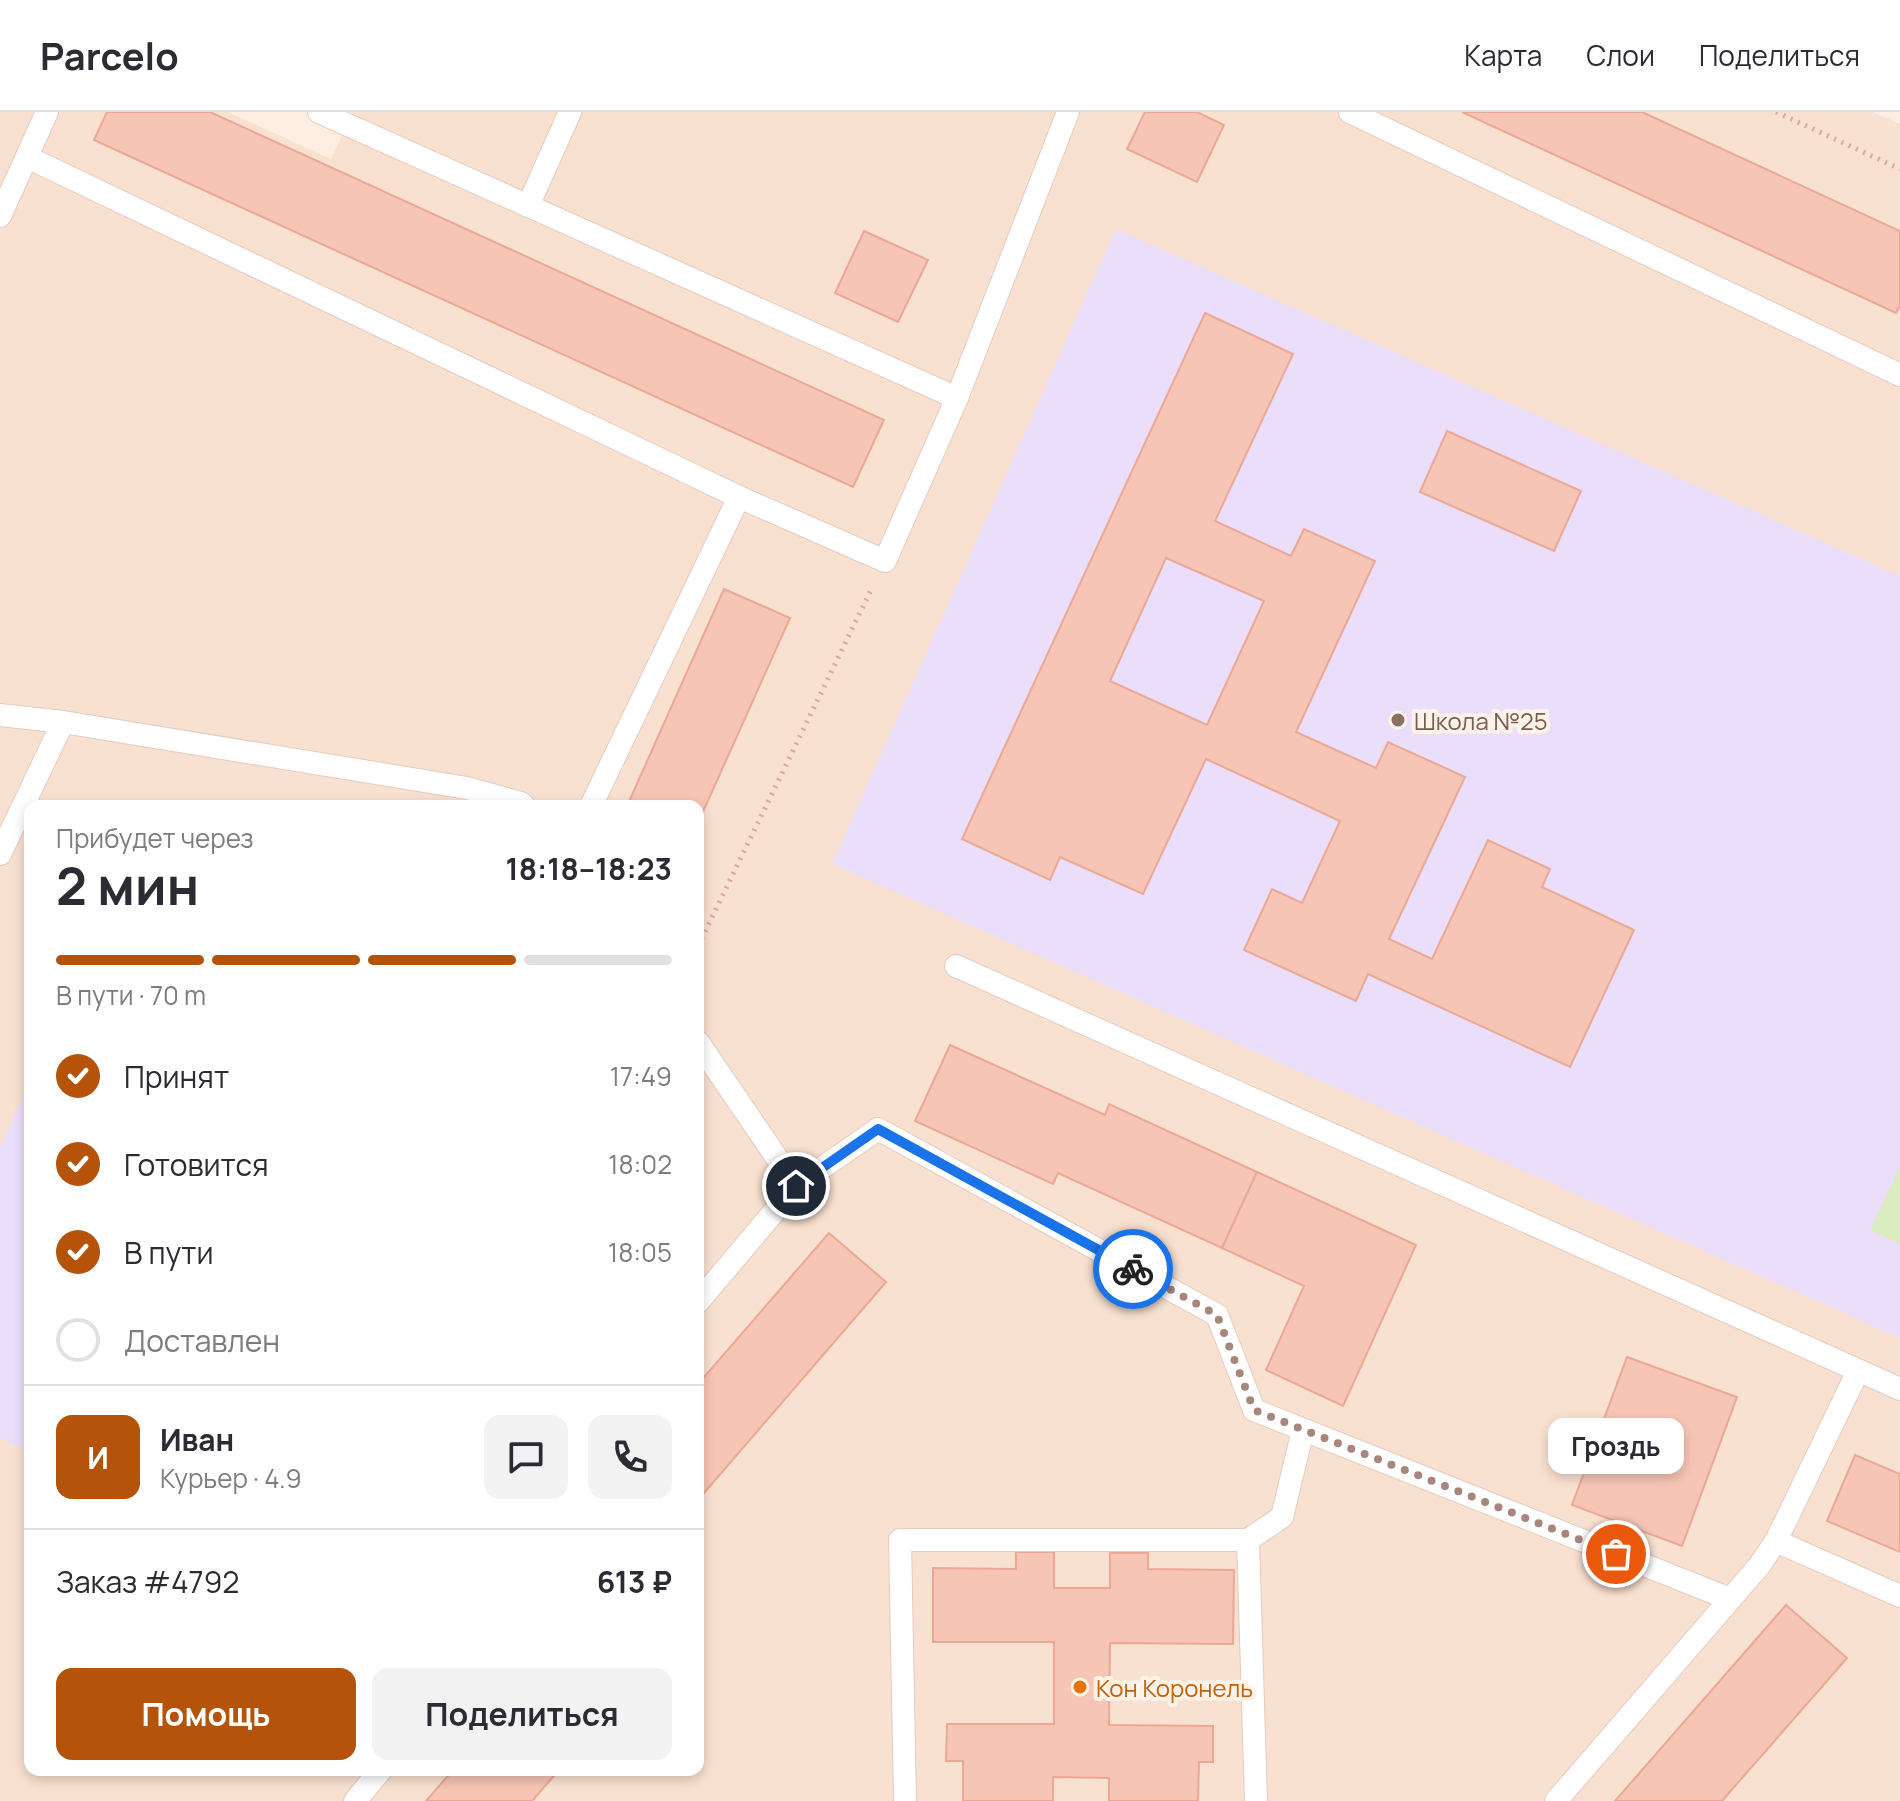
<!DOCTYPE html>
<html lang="ru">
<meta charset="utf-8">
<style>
body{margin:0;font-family:Manrope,sans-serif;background:#f2f2f3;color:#2b2b33;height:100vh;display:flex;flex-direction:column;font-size:30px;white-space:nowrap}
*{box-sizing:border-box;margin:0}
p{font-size:26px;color:#7c7c81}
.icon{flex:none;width:44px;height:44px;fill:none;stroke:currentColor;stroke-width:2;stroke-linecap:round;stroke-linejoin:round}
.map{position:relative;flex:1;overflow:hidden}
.sheet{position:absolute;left:24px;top:688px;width:680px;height:976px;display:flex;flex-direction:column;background:#fff;border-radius:16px;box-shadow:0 4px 12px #0003}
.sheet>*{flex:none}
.pin{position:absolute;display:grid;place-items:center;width:68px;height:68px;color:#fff;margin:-34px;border:4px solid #fff;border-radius:50%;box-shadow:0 2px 8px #0007}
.courier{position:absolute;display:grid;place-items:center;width:80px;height:80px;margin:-40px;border:6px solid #1a73e8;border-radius:50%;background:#fff;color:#222;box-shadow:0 2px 10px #0007}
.bubble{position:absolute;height:56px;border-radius:16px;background:#fff;box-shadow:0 4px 12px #0003;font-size:26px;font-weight:700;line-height:56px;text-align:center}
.summary em{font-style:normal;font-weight:700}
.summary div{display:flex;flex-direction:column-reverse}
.summary{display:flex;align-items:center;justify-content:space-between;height:136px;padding:0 32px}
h1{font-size:52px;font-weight:700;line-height:60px}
.bar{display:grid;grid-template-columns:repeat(4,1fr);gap:12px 8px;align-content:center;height:96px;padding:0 32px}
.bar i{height:10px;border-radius:6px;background:#e1e1e2}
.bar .selected{background:#b45309}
.bar p{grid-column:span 4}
.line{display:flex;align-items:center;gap:20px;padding:0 32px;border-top:2px solid #e1e1e2}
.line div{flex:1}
.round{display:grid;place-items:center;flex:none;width:84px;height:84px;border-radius:16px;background:#f2f2f3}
ol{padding:0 32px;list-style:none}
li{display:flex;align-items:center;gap:24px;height:88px}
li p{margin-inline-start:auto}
li .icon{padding:8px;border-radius:50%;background:#b45309;color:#fff;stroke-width:4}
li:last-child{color:#7c7c81}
li i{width:44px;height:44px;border:4px solid #e1e1e2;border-radius:50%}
.primary-button{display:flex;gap:16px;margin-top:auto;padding:16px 32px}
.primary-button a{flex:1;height:92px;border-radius:16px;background:#b45309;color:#fff;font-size:32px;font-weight:700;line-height:92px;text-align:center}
.primary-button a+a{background:#f2f2f3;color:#2b2b33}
header{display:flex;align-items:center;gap:48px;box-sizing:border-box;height:112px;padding:0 40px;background:#fff;border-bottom:2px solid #e1e1e2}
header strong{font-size:38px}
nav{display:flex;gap:44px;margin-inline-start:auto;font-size:28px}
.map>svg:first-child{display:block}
.residential{fill:#f9e1d1;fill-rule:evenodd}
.education{fill:#ebdefa}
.green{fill:#d9edbe}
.building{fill:#f6c5b6;stroke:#eba895;stroke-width:2;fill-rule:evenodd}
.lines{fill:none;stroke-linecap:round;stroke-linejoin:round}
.service-casing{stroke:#e5cbbe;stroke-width:24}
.path{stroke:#dba899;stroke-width:5;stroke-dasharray:2 6;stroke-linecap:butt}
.service{stroke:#fff;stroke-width:22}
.done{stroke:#a7877c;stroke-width:8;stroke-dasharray:0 14.4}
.route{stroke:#1a73e8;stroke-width:10}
.education-dot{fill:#8d6e63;stroke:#fff3e9;stroke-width:3}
.food-dot{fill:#e8710a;stroke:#fff3e9;stroke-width:3}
.labels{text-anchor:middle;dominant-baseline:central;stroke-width:8;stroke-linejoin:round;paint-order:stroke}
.education-label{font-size:24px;fill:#785e54;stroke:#fff3e9;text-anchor:start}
.food-label{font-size:24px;fill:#c56008;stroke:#fff3e9;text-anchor:start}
</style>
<header>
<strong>Parcelo</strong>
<nav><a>Карта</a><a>Слои</a><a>Поделиться</a></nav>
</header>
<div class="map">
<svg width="1900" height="1689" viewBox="0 0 1900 1689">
<rect width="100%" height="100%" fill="#feeee1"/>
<path class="residential" d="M0 0H228L331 47 353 0H1873L1900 12V1689H0ZM30 694H698V1658H30Z"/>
<g class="education">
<path d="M1116 117 1900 464V1226L832 752Z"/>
<path d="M30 968V1339L0 1326V1036Z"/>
</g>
<path class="green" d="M1900 1054V1132L1870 1118Z"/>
<g class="building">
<path d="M107 0H210L884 308 853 375 94 28Z"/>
<path d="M1145 0H1197L1224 13 1197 70 1127 37Z"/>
<path d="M1462 0H1642L1900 119V193L1896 201Z"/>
<path d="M864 119 928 148 898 210 835 181Z"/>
<path d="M1205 201 1293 242 1215 409 1291 444 1304 417 1375 449 1296 620 1376 656 1388 630 1465 665 1389 827 1432 847 1488 728 1550 757 1542 775 1634 818 1570 955 1368 862 1356 889 1244 838 1272 777 1302 791 1340 709 1206 647 1143 782 1060 745 1050 768 962 727ZM1166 446 1264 489 1207 613 1110 569Z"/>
<path d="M1447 319 1581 379 1554 439 1420 380Z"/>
<path d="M724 477 790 506 698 711V694H627Z"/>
<path d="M950 933 1105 1003 1109 992 1257 1060 1222 1136 1058 1061 1053 1072 915 1009Z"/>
<path d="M1257 1060 1416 1133 1343 1294 1266 1258 1304 1174 1222 1136Z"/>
<path d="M829 1121 886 1170 698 1388V1272Z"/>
<path d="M1627 1245 1737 1285 1682 1434 1572 1393Z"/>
<path d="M1855 1343 1900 1362V1440L1827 1409Z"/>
<path d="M1016 1440H1054V1476H1110V1441H1148V1457L1234 1458 1233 1532 1110 1531 1109 1613 1213 1614V1650H1199L1198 1689H1109V1666L1053 1665V1689H963V1649H946L947 1612H1054V1530H933V1456L1016 1457Z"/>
<path d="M1786 1493 1847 1546 1722 1689H1615Z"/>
<path d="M453 1658H559L532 1689H426Z"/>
</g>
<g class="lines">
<g class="service-casing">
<g id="service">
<path d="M319 0 957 286"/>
<path d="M1350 0 1900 263"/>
<path d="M27 45 739 385 885 449 957 286 1068 0"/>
<path d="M528 94 570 0"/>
<path d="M0 104 47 0"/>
<path d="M0 603 63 610"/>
<path d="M591 694 739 385"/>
<path d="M0 742 63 610 467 676 521 691 524 694"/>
<path d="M956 854 1900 1277"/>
<path d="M698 930 796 1074"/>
<path d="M698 1190 796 1074 878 1017 1217 1203 1254 1298 1730 1487"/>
<path d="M1248 1428 1256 1689"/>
<path d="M1776 1429 1900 1484"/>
<path d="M355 1689 381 1658"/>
<path d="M905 1689 900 1428H1248L1282 1405 1303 1318"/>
<path d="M1556 1689 1759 1454 1776 1429 1858 1259"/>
</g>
</g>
<g class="path">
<path d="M1776 0 1900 57"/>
<path d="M698 834 872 476"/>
</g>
<use href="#service" class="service"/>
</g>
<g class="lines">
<path class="done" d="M1133 1157 1217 1203 1254 1298 1616 1442"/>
<path class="route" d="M796 1074 878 1017 1133 1157"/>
</g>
<circle class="education-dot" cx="1398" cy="608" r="8"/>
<circle class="food-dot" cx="1080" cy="1575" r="8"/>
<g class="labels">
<g class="education-label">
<text x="1414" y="608">Школа №25</text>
</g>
<g class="food-label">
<text x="1096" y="1575">Кон Коронель</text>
</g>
</g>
</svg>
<div class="pin" style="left:1616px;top:1442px;background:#ea580c"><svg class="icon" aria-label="bag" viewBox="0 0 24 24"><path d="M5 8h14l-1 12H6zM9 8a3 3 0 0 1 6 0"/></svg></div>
<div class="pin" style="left:796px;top:1074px;background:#1f2937"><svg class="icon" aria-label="home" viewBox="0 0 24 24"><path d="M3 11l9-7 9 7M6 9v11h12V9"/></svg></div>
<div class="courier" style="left:1133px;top:1157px"><svg class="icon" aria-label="bike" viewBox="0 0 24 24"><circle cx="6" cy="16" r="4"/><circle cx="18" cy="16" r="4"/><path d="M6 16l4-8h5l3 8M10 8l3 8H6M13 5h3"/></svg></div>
<div class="bubble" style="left:1548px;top:1306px;width:136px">Гроздь</div>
<section class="sheet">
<div class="summary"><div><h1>2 мин</h1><p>Прибудет через</p></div><em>18:18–18:23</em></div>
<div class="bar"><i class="selected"></i><i class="selected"></i><i class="selected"></i><i></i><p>В пути · 70 m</p></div>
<ol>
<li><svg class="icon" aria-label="check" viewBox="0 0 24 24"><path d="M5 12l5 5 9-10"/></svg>Принят<p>17:49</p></li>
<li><svg class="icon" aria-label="check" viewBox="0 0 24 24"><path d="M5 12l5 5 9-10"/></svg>Готовится<p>18:02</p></li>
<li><svg class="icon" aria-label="check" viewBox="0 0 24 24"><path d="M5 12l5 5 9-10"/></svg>В пути<p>18:05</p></li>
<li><i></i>Доставлен</li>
</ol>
<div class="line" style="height:144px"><b class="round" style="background:#b45309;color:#fff">И</b><div><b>Иван</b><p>Курьер · 4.9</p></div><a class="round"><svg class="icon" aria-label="chat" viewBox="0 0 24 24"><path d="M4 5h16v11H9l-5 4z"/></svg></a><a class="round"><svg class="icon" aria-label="phone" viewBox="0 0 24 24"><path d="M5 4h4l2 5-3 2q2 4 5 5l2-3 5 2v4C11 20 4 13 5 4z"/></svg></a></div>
<div class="line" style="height:104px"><div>Заказ #4792</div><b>613 ₽</b></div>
<div class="primary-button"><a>Помощь</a><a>Поделиться</a></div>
</section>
</div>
